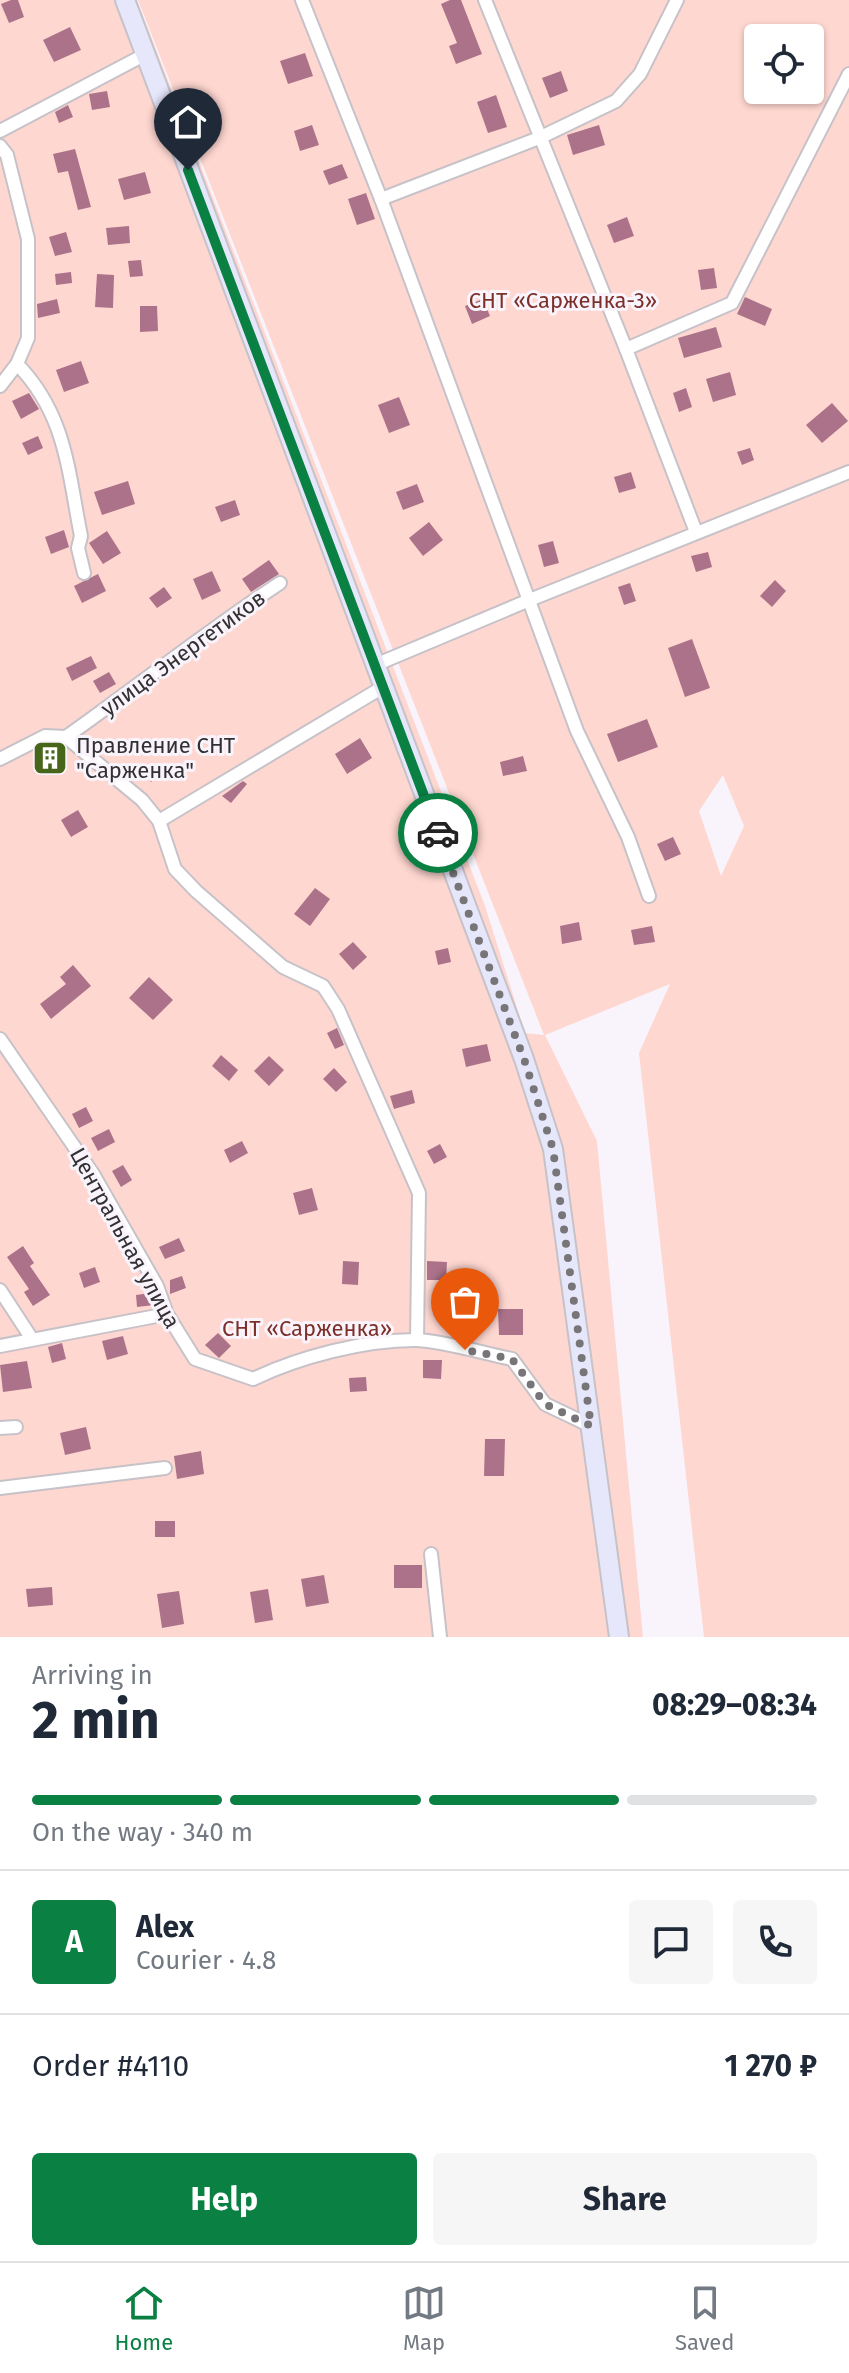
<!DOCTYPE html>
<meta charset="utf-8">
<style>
body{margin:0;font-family:"Fira Sans",sans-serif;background:#f6f6f7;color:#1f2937;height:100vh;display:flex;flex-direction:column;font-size:30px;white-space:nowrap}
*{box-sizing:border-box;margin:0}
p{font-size:26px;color:#747a83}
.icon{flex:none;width:44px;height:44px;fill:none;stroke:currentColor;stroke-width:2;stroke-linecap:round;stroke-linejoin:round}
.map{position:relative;height:1637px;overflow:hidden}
.details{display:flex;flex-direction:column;background:#fff;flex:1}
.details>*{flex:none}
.controls{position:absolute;left:744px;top:24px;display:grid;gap:16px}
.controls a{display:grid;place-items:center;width:80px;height:80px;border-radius:8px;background:#fff;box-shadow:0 2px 6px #0004;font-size:40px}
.pin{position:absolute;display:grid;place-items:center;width:68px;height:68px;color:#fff;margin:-82px -34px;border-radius:50% 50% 50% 0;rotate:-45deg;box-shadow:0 0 8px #0007}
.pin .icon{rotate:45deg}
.courier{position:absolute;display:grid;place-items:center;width:80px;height:80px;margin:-40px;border:6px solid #0b8043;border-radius:50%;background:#fff;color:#222;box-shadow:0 2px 10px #0007}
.summary em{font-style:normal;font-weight:700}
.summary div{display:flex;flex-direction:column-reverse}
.summary{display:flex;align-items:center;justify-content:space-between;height:136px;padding:0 32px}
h1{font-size:52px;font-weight:700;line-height:60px}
.bar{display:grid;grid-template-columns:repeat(4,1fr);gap:12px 8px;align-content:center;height:96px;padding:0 32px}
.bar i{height:10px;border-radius:6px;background:#e0e1e3}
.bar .current{background:#0b8043}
.bar p{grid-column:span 4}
.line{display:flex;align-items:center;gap:20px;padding:0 32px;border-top:2px solid #e0e1e3}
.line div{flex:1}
.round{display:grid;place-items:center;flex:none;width:84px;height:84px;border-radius:8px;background:#f6f6f7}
.cta{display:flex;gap:16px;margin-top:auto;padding:16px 32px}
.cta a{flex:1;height:92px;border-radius:8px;background:#0b8043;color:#fff;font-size:32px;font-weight:700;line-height:92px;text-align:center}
.cta a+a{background:#f6f6f7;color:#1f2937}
.dock{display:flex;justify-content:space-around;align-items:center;height:112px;border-top:2px solid #e0e1e3;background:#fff;font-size:22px;color:#747a83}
.dock a{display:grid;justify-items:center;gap:4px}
.dock .current{color:#0b8043}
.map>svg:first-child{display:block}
.green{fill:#ffd7d1;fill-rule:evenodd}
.building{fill:#ac728a}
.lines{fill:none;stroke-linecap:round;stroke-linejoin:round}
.minor-casing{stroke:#c7c2c8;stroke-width:16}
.secondary-casing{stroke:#c7c2c8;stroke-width:22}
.minor{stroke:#fff;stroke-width:12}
.secondary{stroke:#e7e7fc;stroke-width:18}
.done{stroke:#787578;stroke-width:8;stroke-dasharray:0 14.4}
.route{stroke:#0b8043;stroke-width:10}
.labels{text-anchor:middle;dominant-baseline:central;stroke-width:6;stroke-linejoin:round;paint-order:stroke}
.park-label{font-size:22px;fill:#7d302a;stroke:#f9f4fb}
.street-label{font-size:22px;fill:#323032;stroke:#f9f4fb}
.poi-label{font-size:22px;fill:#323032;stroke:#f9f4fb;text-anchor:start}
</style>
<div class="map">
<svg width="849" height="1637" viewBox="0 0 849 1637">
<rect width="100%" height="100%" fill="#f9f4fb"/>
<path class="green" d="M0 0H137L485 906 525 1033 544 1035 138 0H849V1637H704L639 1053 670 984 545 1035 597 1141 643 1637H0ZM758 38H810V90H758ZM723 775 744 826 721 876 699 811Z"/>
<g class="building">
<path d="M11 0H18L24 17 9 23 1 4Z"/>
<path d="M450 0H461L482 54 456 64 449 46 457 43 441 4Z"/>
<path d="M70 27 81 50 54 62 43 40Z"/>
<path d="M305 53 313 76 288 84 280 61Z"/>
<path d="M561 71 568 91 550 98 542 78Z"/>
<path d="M107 91 110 107 92 110 89 94Z"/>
<path d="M496 95 507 127 488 133 477 102Z"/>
<path d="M68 105 73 117 59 123 55 112Z"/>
<path d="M312 125 319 145 300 151 294 131Z"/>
<path d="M599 125 605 145 573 155 567 135Z"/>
<path d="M75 149 91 207 78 210 68 171 58 173 53 154Z"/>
<path d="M342 164 348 178 329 185 323 171Z"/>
<path d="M145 172 151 193 124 200 118 179Z"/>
<path d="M366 193 375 219 357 225 348 199Z"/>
<path d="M627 217 634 236 614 243 607 225Z"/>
<path d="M129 226 130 243 108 245 106 228Z"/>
<path d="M66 232 72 252 55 256 49 237Z"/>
<path d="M141 260 143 276 130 277 128 261Z"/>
<path d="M714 268 717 288 701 290 698 270Z"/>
<path d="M71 272 72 283 56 285 55 274Z"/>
<path d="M97 274 114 275 113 308 95 307Z"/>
<path d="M745 297 772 309 765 326 737 314Z"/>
<path d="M57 299 60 313 38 318 37 304Z"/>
<path d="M483 299 490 316 472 324 465 306Z"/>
<path d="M140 306H157L158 331 140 332Z"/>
<path d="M716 327 722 347 684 358 678 338Z"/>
<path d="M81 361 89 383 64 392 56 370Z"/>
<path d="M730 372 736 395 713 402 706 379Z"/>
<path d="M686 388 692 407 679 412 673 393Z"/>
<path d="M29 393 39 409 21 419 12 401Z"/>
<path d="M399 397 410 425 389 433 378 405Z"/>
<path d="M832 403 848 421 822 443 806 425Z"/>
<path d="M38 436 43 448 28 455 22 443Z"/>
<path d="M750 448 754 460 742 465 737 452Z"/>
<path d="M631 472 636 488 619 493 614 477Z"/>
<path d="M128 481 135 504 102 515 94 492Z"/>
<path d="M417 484 424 502 403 510 396 492Z"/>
<path d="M235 500 240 515 221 522 215 507Z"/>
<path d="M429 522 443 540 423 556 409 538Z"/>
<path d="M64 530 69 547 51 554 45 537Z"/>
<path d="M107 531 121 553 103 564 89 543Z"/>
<path d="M553 541 559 563 544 567 538 545Z"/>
<path d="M708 552 712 567 696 572 691 556Z"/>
<path d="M269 560 279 574 251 592 242 579Z"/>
<path d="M212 571 221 591 202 600 193 579Z"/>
<path d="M98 574 106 591 82 603 74 586Z"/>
<path d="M775 580 786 591 772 607 760 596Z"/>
<path d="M630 583 636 601 624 605 618 587Z"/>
<path d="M164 587 172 598 157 608 149 598Z"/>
<path d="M692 639 710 688 685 697 668 648Z"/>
<path d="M91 656 97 668 72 681 66 668Z"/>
<path d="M109 672 116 684 100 693 93 681Z"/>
<path d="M647 719 658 747 618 762 607 734Z"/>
<path d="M360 738 372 758 347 774 335 754Z"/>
<path d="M51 745H54L64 764 48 773 37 753Z"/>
<path d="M523 756 527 771 503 776 500 762Z"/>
<path d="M154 765 161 774 151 782 144 773Z"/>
<path d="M243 781 247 784 231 803 222 796Z"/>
<path d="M78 810 88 827 71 837 61 820Z"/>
<path d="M673 837 681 854 665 861 657 844Z"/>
<path d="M315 888 330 899 310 926 294 914Z"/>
<path d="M579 922 582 940 562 944 560 926Z"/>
<path d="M652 926 655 942 634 945 631 930Z"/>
<path d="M353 942 367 957 353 970 339 954Z"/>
<path d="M448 948 451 962 438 965 435 951Z"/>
<path d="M73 965 91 986 51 1019 40 1004 66 984 60 977Z"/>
<path d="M149 977 173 1000 153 1020 129 998Z"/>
<path d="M337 1028 344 1045 335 1049 327 1033Z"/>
<path d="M487 1044 491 1061 466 1067 462 1049Z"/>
<path d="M221 1055 238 1070 229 1081 212 1066Z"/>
<path d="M269 1056 284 1070 269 1086 254 1071Z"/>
<path d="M334 1068 347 1082 336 1092 323 1079Z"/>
<path d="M412 1090 415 1103 394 1109 390 1096Z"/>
<path d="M86 1107 93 1121 79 1128 72 1114Z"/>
<path d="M109 1129 115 1142 98 1151 91 1138Z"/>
<path d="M242 1141 248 1153 230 1163 224 1150Z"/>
<path d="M440 1144 447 1157 434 1164 427 1151Z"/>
<path d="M123 1165 132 1180 121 1187 112 1171Z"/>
<path d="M312 1188 318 1210 299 1215 293 1193Z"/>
<path d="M179 1238 185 1251 165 1259 159 1247Z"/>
<path d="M23 1246 34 1263 30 1266 50 1295 33 1306 24 1292 29 1289 7 1257Z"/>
<path d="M343 1261 359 1262 358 1285 342 1284Z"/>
<path d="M427 1261 447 1262 446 1280H427Z"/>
<path d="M95 1267 100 1282 84 1288 79 1273Z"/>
<path d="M182 1276 186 1288 170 1294V1280Z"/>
<path d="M150 1293 154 1305 137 1307 136 1295Z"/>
<path d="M498 1309H523V1335H499Z"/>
<path d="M218 1333 231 1346 219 1358 205 1345Z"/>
<path d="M123 1336 128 1354 107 1360 102 1341Z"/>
<path d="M62 1343 66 1359 52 1363 48 1347Z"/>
<path d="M423 1360H442L441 1379 423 1378Z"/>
<path d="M27 1361 32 1388 3 1392 0 1365Z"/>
<path d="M366 1377 367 1391 350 1392 349 1378Z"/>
<path d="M86 1427 91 1449 65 1455 60 1433Z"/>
<path d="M485 1439H505L504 1476H484Z"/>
<path d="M201 1451 204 1474 177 1479 174 1456Z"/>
<rect x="155" y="1521" width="20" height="16"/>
<rect x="394" y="1565" width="28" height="23"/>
<path d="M324 1575 329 1603 306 1607 301 1579Z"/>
<path d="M52 1587 53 1605 28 1607 26 1589Z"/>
<path d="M268 1589 273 1620 255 1623 250 1592Z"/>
<path d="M179 1591 184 1624 162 1628 157 1594Z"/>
</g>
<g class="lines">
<g class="minor-casing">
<g id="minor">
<path d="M302 0 381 199 577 731 628 837 649 896"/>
<path d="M485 0 626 349 696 532"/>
<path d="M0 131 144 55"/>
<path d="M0 146 7 155 28 239V338L17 364 0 386"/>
<path d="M381 199 539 138 616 101 640 74 677 0"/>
<path d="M626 349 732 303 849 74"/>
<path d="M17 364C66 414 68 471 81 536L78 548 84 573"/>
<path d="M375 665 527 601 849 472"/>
<path d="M66 737 142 800 159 821 175 869 196 891 283 967 323 986 338 1009 419 1193 417 1340"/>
<path d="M0 759 45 736 66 737C138 686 207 631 280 583"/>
<path d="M159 821 383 687"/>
<path d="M0 1039 93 1174 157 1286 167 1314 195 1359 253 1379C299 1357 364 1340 415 1340 440 1340 486 1354 512 1359L545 1404 591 1426"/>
<path d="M0 1290 32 1339"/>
<path d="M0 1346 167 1314"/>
<path d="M0 1428 16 1427"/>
<path d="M0 1488 165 1468"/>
<path d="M431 1554 440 1637"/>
</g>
</g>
<g class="secondary-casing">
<path id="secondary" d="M125 0 524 1059 553 1149 619 1637"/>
</g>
<use href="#minor" class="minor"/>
<use href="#secondary" class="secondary"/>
</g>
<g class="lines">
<path class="done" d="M438 833 524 1059 553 1149 591 1426 545 1404 512 1359 465 1350"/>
<path class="route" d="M188 170 438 833"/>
</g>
<defs>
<g id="building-square" transform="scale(1.8)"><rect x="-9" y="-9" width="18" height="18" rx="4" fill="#47661a" stroke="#f9f4fb"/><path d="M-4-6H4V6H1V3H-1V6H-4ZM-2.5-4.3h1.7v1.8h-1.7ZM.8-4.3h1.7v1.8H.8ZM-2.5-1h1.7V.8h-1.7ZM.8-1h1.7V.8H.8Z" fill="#fff"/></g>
</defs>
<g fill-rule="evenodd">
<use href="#building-square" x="50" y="758"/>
</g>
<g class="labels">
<g class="park-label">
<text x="563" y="300">СНТ «Сарженка-3»</text>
<text x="307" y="1328">СНТ «Сарженка»</text>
</g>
<g class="street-label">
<text transform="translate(183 653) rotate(-36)">улица Энергетиков</text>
<text transform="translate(125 1238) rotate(61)">Центральная улица</text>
</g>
<g class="poi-label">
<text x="76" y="745">Правление СНТ<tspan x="76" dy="25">"Сарженка"</tspan></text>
</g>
</g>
</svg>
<div class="controls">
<a><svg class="icon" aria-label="locate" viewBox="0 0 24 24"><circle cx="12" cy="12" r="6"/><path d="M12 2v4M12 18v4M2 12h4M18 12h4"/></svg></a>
</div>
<div class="pin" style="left:465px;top:1350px;background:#ea580c"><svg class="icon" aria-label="bag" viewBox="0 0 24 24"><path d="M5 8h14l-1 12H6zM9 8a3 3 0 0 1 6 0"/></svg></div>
<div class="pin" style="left:188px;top:170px;background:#1f2937"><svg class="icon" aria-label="home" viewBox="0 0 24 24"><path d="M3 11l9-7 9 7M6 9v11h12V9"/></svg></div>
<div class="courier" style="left:438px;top:833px"><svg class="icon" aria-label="car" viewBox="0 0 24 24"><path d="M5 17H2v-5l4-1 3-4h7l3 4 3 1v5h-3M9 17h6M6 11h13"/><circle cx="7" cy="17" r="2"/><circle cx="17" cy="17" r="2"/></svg></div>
</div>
<section class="details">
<div class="summary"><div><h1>2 min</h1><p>Arriving in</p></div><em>08:29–08:34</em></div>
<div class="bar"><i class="current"></i><i class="current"></i><i class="current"></i><i></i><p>On the way · 340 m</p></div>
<div class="line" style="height:144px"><b class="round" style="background:#0b8043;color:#fff">A</b><div><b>Alex</b><p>Courier · 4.8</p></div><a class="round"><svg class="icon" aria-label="chat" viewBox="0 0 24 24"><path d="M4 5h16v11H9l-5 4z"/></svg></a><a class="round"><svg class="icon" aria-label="phone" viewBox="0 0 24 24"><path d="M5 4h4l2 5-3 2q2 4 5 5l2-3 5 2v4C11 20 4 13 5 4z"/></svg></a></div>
<div class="line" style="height:104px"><div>Order #4110</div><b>1 270 ₽</b></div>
<div class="cta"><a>Help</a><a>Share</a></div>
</section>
<nav class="dock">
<a class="current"><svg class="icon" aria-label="home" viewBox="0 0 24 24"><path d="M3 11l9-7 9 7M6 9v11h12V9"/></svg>Home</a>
<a><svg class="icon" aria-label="map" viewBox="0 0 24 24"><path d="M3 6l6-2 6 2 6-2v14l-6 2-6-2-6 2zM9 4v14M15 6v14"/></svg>Map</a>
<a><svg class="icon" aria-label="saved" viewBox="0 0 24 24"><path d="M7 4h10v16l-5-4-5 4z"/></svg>Saved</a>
</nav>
